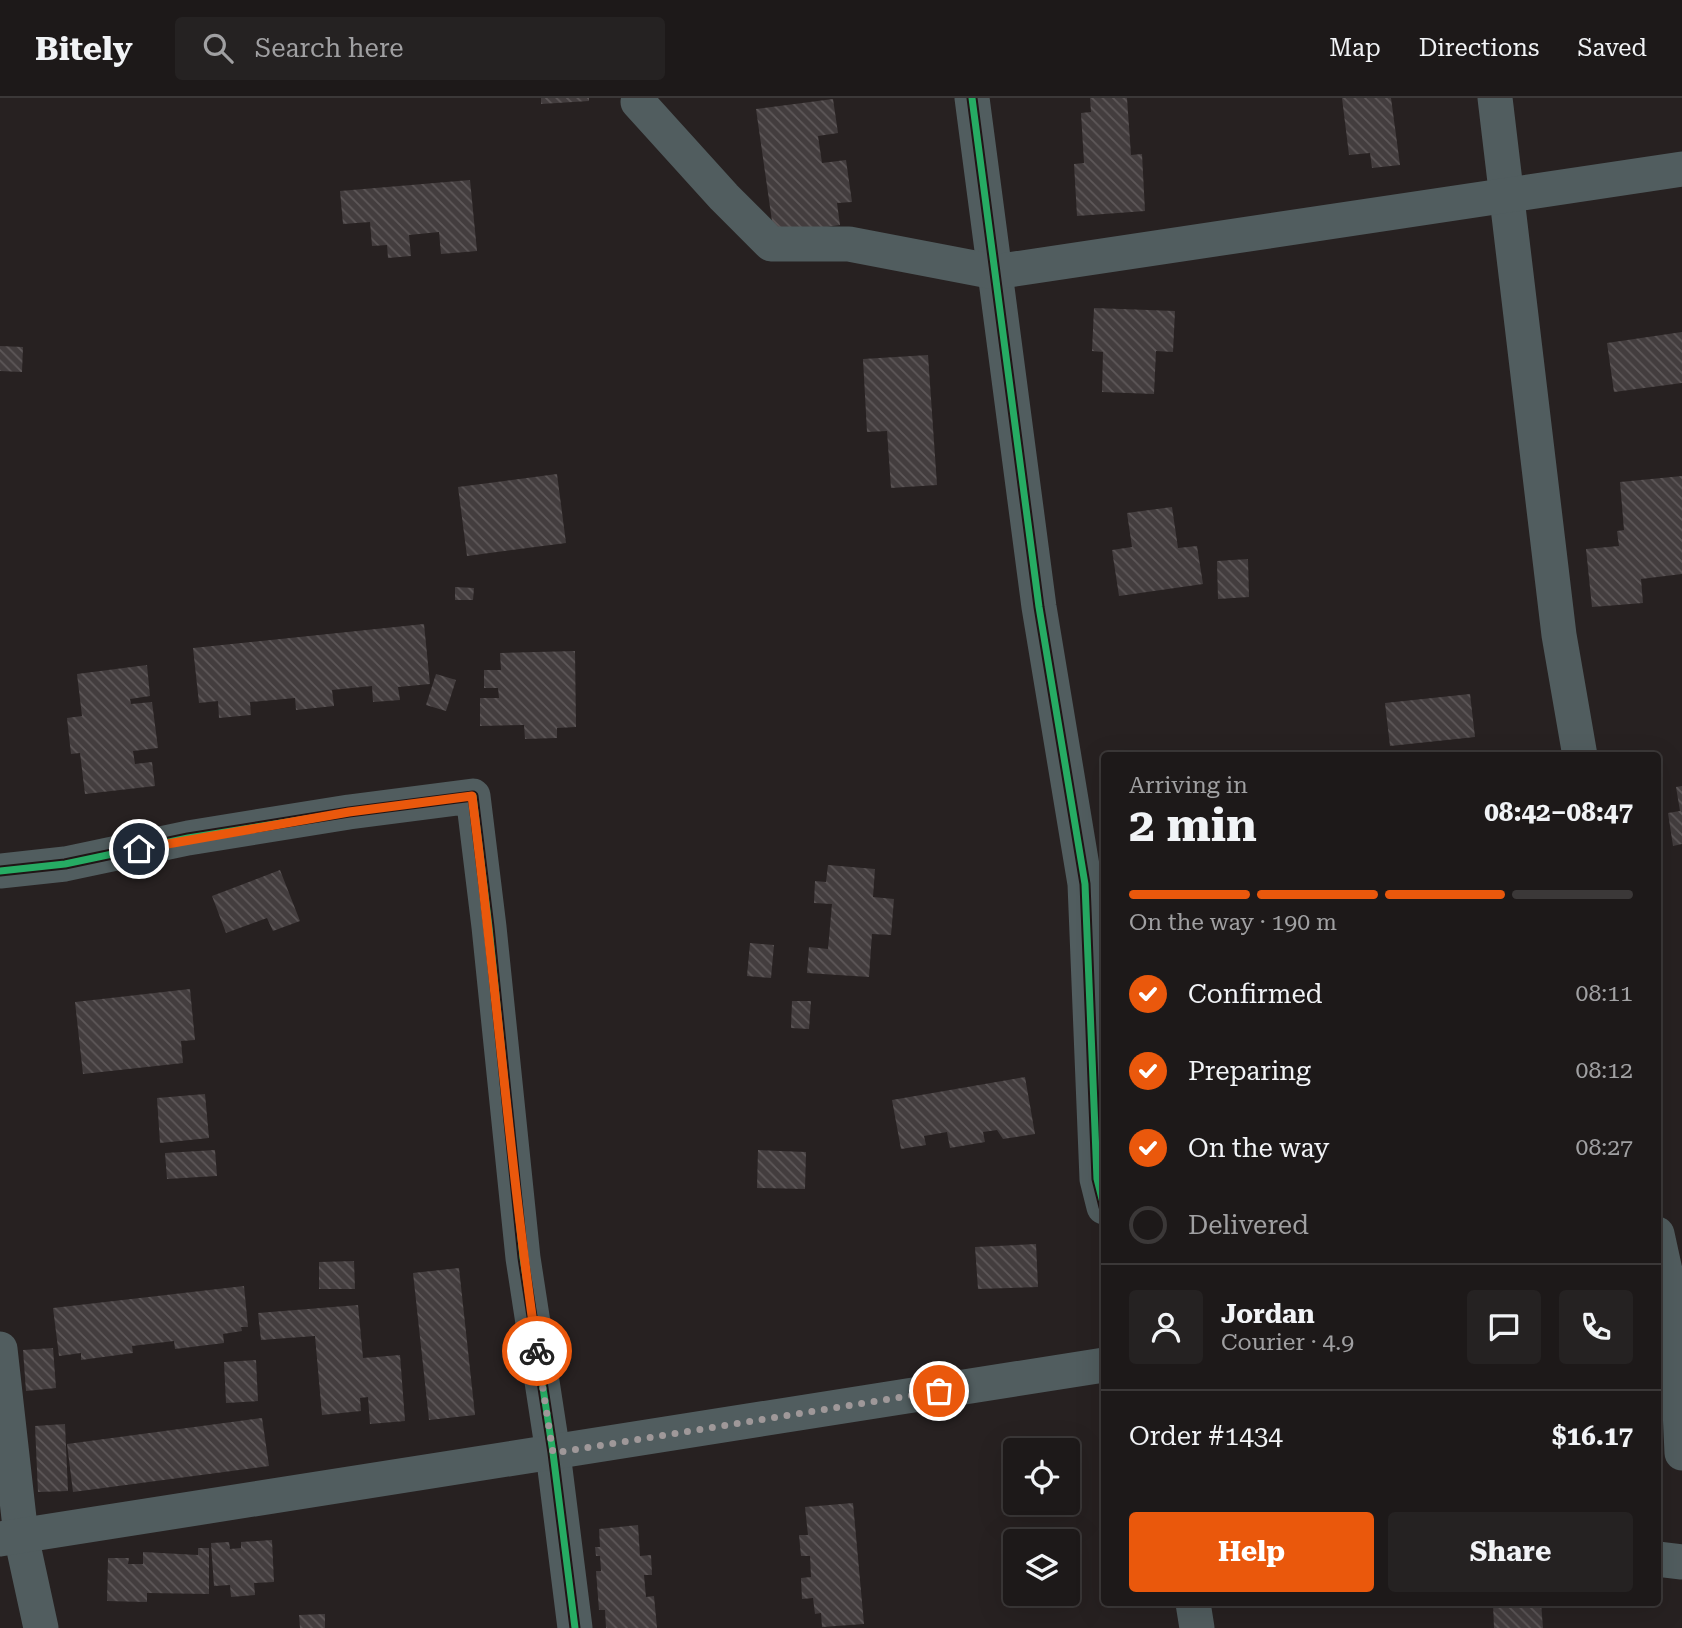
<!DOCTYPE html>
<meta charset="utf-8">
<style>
body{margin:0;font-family:"Roboto Serif",serif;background:#252222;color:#f1f3f6;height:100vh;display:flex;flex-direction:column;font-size:26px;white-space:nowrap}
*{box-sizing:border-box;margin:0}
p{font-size:23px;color:#a0a0a2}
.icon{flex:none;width:38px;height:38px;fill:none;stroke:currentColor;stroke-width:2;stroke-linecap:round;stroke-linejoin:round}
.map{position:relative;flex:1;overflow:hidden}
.panel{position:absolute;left:1101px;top:654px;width:560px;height:854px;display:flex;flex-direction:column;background:#1d1919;border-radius:7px;box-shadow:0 7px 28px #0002,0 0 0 2px #3b3838}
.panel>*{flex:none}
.buttons{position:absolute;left:1003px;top:1340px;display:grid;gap:14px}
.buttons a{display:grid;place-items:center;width:77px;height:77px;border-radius:7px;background:#1d1919;box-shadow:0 7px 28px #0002,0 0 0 2px #3b3838;font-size:35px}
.pin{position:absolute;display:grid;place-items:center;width:60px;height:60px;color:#fff;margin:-30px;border:4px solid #fff;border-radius:50%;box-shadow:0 2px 7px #0007}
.courier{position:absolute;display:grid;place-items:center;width:70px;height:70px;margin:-35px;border:5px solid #ea580c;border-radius:50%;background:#fff;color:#222;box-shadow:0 2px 9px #0007}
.summary em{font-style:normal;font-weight:700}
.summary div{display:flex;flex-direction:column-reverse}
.summary{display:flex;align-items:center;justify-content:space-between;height:119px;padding:0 28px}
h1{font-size:46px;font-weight:700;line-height:52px}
.bar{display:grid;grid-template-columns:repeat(4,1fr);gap:10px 7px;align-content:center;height:84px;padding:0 28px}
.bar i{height:9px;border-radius:5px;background:#3b3838}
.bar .selected{background:#ea580c}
.bar p{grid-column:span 4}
.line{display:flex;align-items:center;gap:18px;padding:0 28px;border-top:2px solid #3b3838}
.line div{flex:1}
.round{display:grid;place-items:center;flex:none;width:74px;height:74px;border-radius:7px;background:#252222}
ol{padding:0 28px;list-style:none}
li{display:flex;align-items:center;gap:21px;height:77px}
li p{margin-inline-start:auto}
li .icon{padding:7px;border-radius:50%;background:#ea580c;color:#fff;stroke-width:4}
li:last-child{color:#a0a0a2}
li i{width:38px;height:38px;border:4px solid #3b3838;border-radius:50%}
.action{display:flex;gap:14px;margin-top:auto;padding:14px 28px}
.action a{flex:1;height:80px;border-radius:7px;background:#ea580c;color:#fff;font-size:28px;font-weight:700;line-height:80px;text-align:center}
.action a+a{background:#252222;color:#f1f3f6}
header{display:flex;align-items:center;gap:42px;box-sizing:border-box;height:98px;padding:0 35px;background:#1d1919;border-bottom:2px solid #3b3838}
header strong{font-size:33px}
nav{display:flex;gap:38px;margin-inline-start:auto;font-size:24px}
.search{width:490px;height:63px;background:#252222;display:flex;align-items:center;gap:18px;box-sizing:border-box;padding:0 24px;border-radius:7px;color:#a0a0a2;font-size:26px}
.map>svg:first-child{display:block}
.building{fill:url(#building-back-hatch)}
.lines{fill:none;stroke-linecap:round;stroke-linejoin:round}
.street{stroke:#515d5f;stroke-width:35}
.cycleway-casing{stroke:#201516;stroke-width:11}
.cycleway{stroke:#26ab63;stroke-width:7}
.done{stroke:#9f9899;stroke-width:7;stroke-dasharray:0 12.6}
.route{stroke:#ea580c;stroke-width:9}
</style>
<header>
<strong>Bitely</strong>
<div class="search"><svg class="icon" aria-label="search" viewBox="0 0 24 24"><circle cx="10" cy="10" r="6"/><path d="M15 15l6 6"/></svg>Search here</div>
<nav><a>Map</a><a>Directions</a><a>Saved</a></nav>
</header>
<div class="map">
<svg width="1682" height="1530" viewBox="0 0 1682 1530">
<defs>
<pattern id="building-back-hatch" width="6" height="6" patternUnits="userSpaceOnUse" patternTransform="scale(1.75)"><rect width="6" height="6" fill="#433d3e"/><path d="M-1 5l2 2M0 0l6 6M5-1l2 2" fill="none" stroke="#5e5859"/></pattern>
</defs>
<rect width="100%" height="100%" fill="#272121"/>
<g class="building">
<path d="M541 0H589V3L541 6Z"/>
<path d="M1090 0H1127L1131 57 1142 56 1145 113 1077 118 1074 66 1084 65 1081 15 1091 14Z"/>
<path d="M1342 0H1391L1400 67 1372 70 1370 55 1349 57Z"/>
<path d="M833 1 838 35 818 38 822 65 846 62 852 104 837 105 840 127 774 137 756 11Z"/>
<path d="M470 82 477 153 441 156 439 134 409 137 411 158 388 160 387 147 372 148 370 124 343 126 340 93Z"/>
<path d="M1094 210 1175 213 1173 254 1156 253 1154 296 1102 294 1103 254 1092 253Z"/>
<path d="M1682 234V285L1614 294 1607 245Z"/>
<path d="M0 248 23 249 22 274 0 273Z"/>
<path d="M928 257 937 387 891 390 887 333 867 334 863 261Z"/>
<path d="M557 376 566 445 467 458 458 389Z"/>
<path d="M1682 378V476L1641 481 1643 505 1592 509 1586 451 1619 448 1617 433 1624 432 1620 384Z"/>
<path d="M1172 409 1178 450 1197 448 1203 486 1119 498 1112 452 1132 449 1127 415Z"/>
<path d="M1248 461 1249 499 1218 501 1217 463Z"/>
<path d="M455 489 474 490 473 502H455Z"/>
<path d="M424 526 430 586 398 589 400 602 373 604 372 588 332 592 334 608 296 612 295 600 250 604 251 617 219 620 218 603 199 605 193 550Z"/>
<path d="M575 553 576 629 557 630V640L525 641 524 627 480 628V600H499L498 590H484V572H501L500 555Z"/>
<path d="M147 567 150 598 130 601 131 606 152 604 158 650 133 653 135 666 152 664 155 688 85 696 80 655 71 656 67 620 82 618 77 576Z"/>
<path d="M436 576 456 582 446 613 426 607Z"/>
<path d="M1470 596 1475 639 1390 648 1385 605Z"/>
<path d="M1682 688V746L1673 748 1668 715 1680 713 1676 689Z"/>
<path d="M828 767 875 771 873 799 894 801 891 837 872 836 869 879 807 875 809 849 828 851 832 806 814 805 815 783 826 784Z"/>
<path d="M280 772 300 823 273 833 267 820 226 835 212 798Z"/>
<path d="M750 845 774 847 771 880 747 878Z"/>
<path d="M190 891 195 942 181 943 183 965 83 976 75 904Z"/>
<path d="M792 903H811L809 931 791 930Z"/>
<path d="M1025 979 1035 1036 1003 1041 997 1032 983 1034 985 1044 950 1050 947 1034 924 1038 926 1047 901 1051 892 1002Z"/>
<path d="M205 996 209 1040 160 1045 157 1000Z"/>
<path d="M215 1052 217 1078 167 1081 165 1055Z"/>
<path d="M758 1052 806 1054 805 1091 757 1090Z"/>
<path d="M1036 1146 1038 1189 978 1191 975 1149Z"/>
<path d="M354 1163 355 1191H319V1164Z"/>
<path d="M459 1170 475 1317 429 1322 413 1175Z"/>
<path d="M244 1188 248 1229H241L242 1233 223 1236 224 1245 175 1251 174 1243 132 1248 133 1255 81 1262V1255L59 1258 53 1210Z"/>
<path d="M358 1207 363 1260 400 1257 405 1323 370 1326 368 1299 360 1300 361 1313 322 1317 315 1238 261 1242 258 1215Z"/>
<path d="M53 1250 56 1290 26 1293 23 1252Z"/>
<path d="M256 1262 258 1303 226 1305 224 1264Z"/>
<path d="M262 1320 269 1368 73 1394 67 1346Z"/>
<path d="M65 1326 68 1393 38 1394 35 1328Z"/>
<path d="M853 1405 864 1526 822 1529 821 1515 815 1516 813 1500 802 1501 801 1480 811 1479 810 1458H801L799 1437H808L805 1409Z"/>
<path d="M638 1427 640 1458 651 1457 652 1477H644L646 1499 654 1498 657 1530H606L605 1512H599L596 1473H601L600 1458H596L595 1449H600L599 1431Z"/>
<path d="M272 1442 274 1484 254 1485 255 1497 231 1499 230 1487 214 1488 211 1445 229 1444 230 1451 241 1450V1444Z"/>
<path d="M198 1450H209V1496L147 1495V1504L107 1503 108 1460H129L128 1466H143V1454L198 1457Z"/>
<path d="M1493 1505H1541L1543 1530H1494Z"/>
<path d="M325 1516V1530H300L299 1517Z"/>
</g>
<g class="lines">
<g class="street">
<path d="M972 0 1039 509 1085 786 1097 1081 1104 1109"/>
<path d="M1495 0 1559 537 1580 658"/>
<path d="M638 4 724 99 771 146H849L995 174 1682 71"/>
<path d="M0 773 65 766 188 740 349 714 473 698 489 829 523 1160 553 1355 575 1530"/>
<path d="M1657 1136 1676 1223 1682 1355"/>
<path d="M0 1251 21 1438 41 1530"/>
<path d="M0 1441 1104 1267"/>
<path d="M1657 1461 1682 1464"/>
<path d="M1193 1505 1197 1530"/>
</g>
<g class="cycleway-casing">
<g id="cycleway">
<path d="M972 0 1039 509 1085 786 1097 1081 1104 1109"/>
<path d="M0 773 65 766 188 740 349 714 473 698 489 829 523 1160 553 1355 575 1530"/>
</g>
</g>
<use href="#cycleway" class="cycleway"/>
</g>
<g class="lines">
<path class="done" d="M537 1253 553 1355 939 1293"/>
<path class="route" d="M139 751 349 714 472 698C496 883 510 1069 537 1253"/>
</g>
</svg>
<div class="buttons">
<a><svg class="icon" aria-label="locate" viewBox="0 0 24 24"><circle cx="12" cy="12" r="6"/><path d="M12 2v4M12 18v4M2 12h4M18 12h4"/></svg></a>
<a><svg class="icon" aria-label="layers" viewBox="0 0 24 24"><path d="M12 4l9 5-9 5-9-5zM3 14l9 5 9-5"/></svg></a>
</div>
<div class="pin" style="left:939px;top:1293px;background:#ea580c"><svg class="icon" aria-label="bag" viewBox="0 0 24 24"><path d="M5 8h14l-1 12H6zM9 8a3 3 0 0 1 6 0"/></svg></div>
<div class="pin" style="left:139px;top:751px;background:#1f2937"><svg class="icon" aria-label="home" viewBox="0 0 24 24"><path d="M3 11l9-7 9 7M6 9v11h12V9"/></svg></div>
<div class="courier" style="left:537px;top:1253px"><svg class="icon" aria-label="bike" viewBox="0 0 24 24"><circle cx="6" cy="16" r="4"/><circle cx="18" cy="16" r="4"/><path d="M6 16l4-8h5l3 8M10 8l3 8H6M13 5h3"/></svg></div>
<section class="panel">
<div class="summary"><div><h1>2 min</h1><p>Arriving in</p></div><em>08:42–08:47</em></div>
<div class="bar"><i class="selected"></i><i class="selected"></i><i class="selected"></i><i></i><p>On the way · 190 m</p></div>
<ol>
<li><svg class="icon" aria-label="check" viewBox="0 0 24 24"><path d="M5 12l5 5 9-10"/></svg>Confirmed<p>08:11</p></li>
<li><svg class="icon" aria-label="check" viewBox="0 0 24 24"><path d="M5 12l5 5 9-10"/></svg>Preparing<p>08:12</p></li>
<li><svg class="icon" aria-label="check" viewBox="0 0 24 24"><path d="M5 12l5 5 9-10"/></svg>On the way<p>08:27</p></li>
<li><i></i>Delivered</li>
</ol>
<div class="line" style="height:126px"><a class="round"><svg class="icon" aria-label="person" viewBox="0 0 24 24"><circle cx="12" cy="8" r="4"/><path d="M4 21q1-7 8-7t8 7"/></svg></a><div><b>Jordan</b><p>Courier · 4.9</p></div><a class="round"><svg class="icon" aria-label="chat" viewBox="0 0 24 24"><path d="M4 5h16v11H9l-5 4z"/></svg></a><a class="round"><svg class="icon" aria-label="phone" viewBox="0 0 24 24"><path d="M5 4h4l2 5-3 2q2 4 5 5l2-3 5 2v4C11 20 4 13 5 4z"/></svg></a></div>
<div class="line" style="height:91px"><div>Order #1434</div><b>$16.17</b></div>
<div class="action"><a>Help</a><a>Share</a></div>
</section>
</div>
